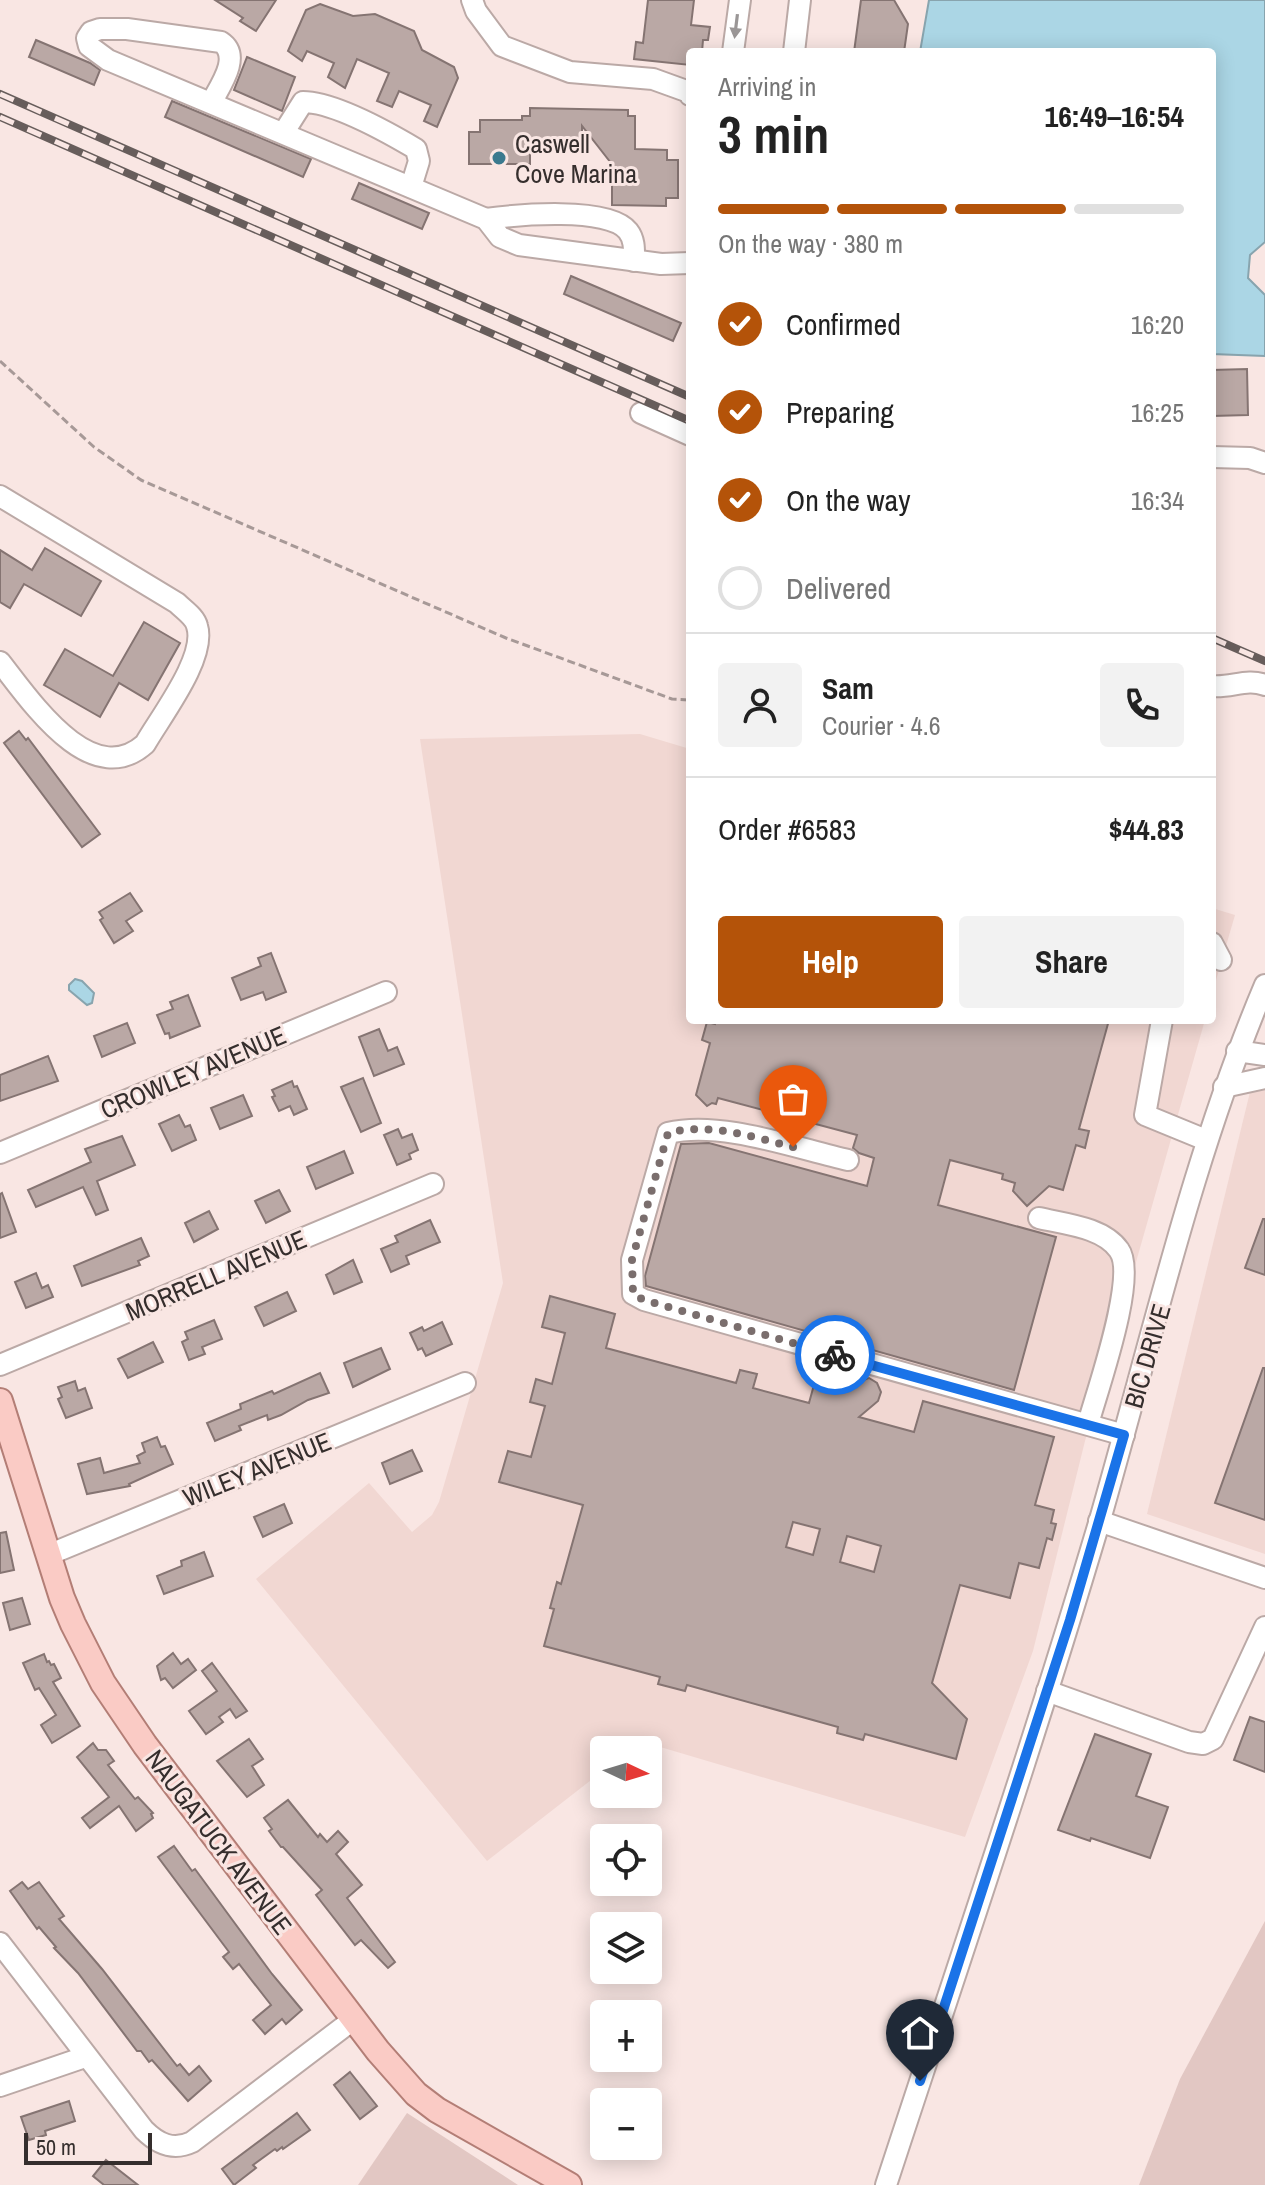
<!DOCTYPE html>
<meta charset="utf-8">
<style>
body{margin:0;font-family:"Archivo Narrow",sans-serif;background:#f2f2f2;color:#222;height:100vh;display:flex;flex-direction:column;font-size:30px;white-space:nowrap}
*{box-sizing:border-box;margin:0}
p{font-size:26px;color:#767676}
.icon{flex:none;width:44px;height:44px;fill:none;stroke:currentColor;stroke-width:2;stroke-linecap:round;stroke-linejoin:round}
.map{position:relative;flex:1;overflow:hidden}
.sheet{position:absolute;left:686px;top:48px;width:530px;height:976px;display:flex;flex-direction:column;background:#fff;border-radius:8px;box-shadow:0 4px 20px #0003}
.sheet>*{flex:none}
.needle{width:52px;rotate:94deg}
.buttons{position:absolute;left:590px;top:1736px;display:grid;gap:16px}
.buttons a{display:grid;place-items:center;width:72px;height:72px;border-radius:8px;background:#fff;box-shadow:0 4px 20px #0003;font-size:40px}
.scale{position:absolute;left:24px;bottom:20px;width:128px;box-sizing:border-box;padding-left:8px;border:4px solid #352e2d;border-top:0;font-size:22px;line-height:28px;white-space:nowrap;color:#352e2d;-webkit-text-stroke:6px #f9e6e3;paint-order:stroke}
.pin{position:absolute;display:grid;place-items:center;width:68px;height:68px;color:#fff;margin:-82px -34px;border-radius:50% 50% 50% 0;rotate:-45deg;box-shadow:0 0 8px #0007}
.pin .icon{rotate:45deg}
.courier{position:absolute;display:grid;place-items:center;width:80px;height:80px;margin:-40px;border:6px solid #1a73e8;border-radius:50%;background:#fff;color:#222;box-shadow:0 2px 10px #0007}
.overview em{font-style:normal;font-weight:700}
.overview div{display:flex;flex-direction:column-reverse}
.overview{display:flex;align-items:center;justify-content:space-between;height:136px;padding:0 32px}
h1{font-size:52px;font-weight:700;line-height:60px}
.bar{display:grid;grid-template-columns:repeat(4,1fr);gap:12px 8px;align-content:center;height:96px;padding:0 32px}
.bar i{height:10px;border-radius:6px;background:#e0e0e0}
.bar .current{background:#b45309}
.bar p{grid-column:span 4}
.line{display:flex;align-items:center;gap:20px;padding:0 32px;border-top:2px solid #e0e0e0}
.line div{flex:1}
.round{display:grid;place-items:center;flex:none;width:84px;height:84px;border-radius:8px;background:#f2f2f2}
ol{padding:0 32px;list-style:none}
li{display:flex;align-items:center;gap:24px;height:88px}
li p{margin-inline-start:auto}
li .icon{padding:8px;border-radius:50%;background:#b45309;color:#fff;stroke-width:4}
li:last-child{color:#767676}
li i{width:44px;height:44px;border:4px solid #e0e0e0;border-radius:50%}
.button{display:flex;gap:16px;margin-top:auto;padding:16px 32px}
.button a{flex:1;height:92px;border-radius:8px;background:#b45309;color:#fff;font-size:32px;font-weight:700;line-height:92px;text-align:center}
.button a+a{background:#f2f2f2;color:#222}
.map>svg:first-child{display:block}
.built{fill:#f1d7d2}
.green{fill:#e2c7c3}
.water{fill:#abd6e5;stroke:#88a4ae;stroke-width:2}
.building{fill:#baa8a5;stroke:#857472;stroke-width:2;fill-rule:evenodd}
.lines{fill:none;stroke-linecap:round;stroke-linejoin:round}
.minor-casing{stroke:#bba9a6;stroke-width:24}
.major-casing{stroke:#b37e76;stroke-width:28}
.path{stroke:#a79997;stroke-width:3;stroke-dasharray:8 4;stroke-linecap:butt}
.minor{stroke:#fff;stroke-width:20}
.major{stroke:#facbc5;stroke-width:24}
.rail-casing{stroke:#675d5b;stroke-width:8}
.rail{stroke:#f9e6e3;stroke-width:5;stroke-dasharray:15;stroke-linecap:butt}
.oneway{fill:#9a9696}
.done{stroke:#7a6e6d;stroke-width:8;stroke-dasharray:0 14.4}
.route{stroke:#1a73e8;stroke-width:10}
.poi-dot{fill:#3a798e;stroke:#f9e6e3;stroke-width:3}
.labels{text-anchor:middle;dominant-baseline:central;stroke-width:6;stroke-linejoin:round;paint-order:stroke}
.poi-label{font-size:26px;fill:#352e2d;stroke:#f9e6e3;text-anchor:start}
.street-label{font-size:26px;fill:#352e2d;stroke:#f9e6e3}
</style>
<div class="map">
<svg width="1265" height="2185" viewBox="0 0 1265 2185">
<rect width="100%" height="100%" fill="#f9e6e3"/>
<g class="built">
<path d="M640 734 690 749V1020H1205L1085 1441 1033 1651 965 1837 640 1741 629 1750H604V1770L487 1861 256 1579 369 1483 412 1532 432 1515 439 1502 503 1283 420 739Z"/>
<path d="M1212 908 1235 915 1212 994Z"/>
<path d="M1265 1060V1554L1147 1514 1251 1088Z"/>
</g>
<g class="green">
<path d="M1265 1921V2185H1139L1180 2079Z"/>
<path d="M407 2113 518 2185H358Z"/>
</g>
<g class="water">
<path d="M929 0H1265V242L1250 255 1248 278 1265 295V356L1212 354V52H920Z"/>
<path d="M75 979 82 981 94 993 92 1003 87 1005 69 990V985Z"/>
</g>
<g class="building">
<path d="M215 0H276L256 31 240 21 243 18Z"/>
<path d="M648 0H694L691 25 710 27 708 40H703L702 52H690V65L634 59 636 42 643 43Z"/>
<path d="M861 0H894L908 24 904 52H854Z"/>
<path d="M320 4 353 16 375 14 414 31 422 50 454 67 458 78 437 127 424 121 431 105 399 91 392 107 377 101 389 73 357 59 345 88 328 77 334 63 307 51 302 61 288 51 306 10Z"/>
<path d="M36 40 90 63 100 70 94 85 29 57Z"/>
<path d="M247 57 295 77 282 111 234 90Z"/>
<path d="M172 101 311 159 303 177 165 117Z"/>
<path d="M530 108 628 110V116H635V149L667 150V160H678V198H666V206L612 205V177L618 172 582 126V151H530V164H469V132H480V120H522V116H530Z"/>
<path d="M359 183 429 213 422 229 352 199Z"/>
<path d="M571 276 681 323 673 341 564 294Z"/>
<path d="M1247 369 1248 415 1212 416V370Z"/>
<path d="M45 548 101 581 81 616 24 584 10 608 0 602V550L32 570Z"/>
<path d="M144 622 180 643 148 700 119 683 100 717 44 685 65 649 113 676Z"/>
<path d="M19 731 26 740 28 738 100 834 82 847 4 743Z"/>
<path d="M130 893 142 911 126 921 133 931 114 943 100 920 103 918 99 912Z"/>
<path d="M271 953 286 992 266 1000 263 992 241 1000 232 978 261 966 258 958Z"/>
<path d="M188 995 200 1026 170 1038 169 1033 165 1034 157 1015 173 1009 170 1002Z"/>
<path d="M716 1020H1109L1079 1129 1089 1131 1085 1148 1076 1145 1063 1190 1049 1186 1027 1206 1013 1191 1015 1183 1002 1179 1003 1174 950 1160 938 1205 1056 1237 1014 1390 646 1286 645 1276 681 1144 709 1143 867 1186 874 1158 859 1153 853 1148 857 1135 718 1098 716 1104 712 1103 707 1106 696 1095 710 1043 702 1040 707 1022 715 1024Z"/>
<path d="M127 1023 135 1043 102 1057 94 1036Z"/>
<path d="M379 1029 388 1051 397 1047 404 1064 374 1076 359 1037Z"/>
<path d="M48 1056 58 1081 0 1101V1075Z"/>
<path d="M363 1078 381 1123 361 1132 341 1087Z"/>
<path d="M292 1081 294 1087 297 1086 307 1109 294 1115 290 1106 279 1111 272 1097 275 1096 272 1090Z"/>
<path d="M243 1095 252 1116 220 1129 211 1108Z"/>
<path d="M179 1115 185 1127 190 1125 196 1140 172 1151 159 1124Z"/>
<path d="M398 1129 402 1138 412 1134 418 1150 409 1154 411 1159 397 1165 384 1135Z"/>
<path d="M122 1136 135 1165 97 1181 108 1210 96 1215 83 1187 36 1207 28 1190 91 1162 85 1149Z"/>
<path d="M344 1151 353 1173 316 1189 307 1167Z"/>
<path d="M279 1190 290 1211 266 1223 255 1201Z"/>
<path d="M2 1193 16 1232 0 1238V1194Z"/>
<path d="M209 1211 218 1229 194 1242 185 1223Z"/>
<path d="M1263 1219H1265V1275L1245 1268Z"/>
<path d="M430 1220 440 1242 406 1256 409 1264 391 1272 381 1249 398 1242 395 1236Z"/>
<path d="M141 1238 149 1256 138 1261 140 1265 82 1286 74 1266Z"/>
<path d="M353 1260 362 1282 334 1294 326 1275Z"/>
<path d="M36 1273 42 1288 48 1285 53 1297 26 1308 15 1282Z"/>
<path d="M287 1292 296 1311 264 1326 255 1307Z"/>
<path d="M550 1296 615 1314 606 1348 736 1383 740 1370 757 1374 753 1388 809 1403 820 1363 833 1367 830 1377 855 1383 869 1378 877 1383 881 1392 878 1401 859 1417 914 1432 923 1401 1054 1437 1035 1505 1054 1510 1051 1523 1056 1524 1052 1540 1047 1538 1039 1568 1019 1563 1010 1598 960 1585 932 1683 967 1719 956 1759 865 1734 863 1740 837 1733 838 1727 687 1685 685 1691 658 1684 660 1677 544 1646 554 1609 550 1608 557 1582 561 1584 583 1505 499 1482 508 1451 531 1457 545 1406 530 1402 536 1379 552 1384 565 1333 542 1327ZM793 1522 820 1529 813 1555 786 1547ZM847 1536 881 1546 874 1572 840 1562Z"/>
<path d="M214 1320 222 1339 202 1347 205 1354 189 1360 182 1342 188 1339 185 1332Z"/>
<path d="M442 1322 452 1344 426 1356 422 1348 418 1350 410 1333 422 1327 424 1331Z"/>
<path d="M153 1342 163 1362 128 1378 118 1359Z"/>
<path d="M381 1348 390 1369 353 1387 344 1363Z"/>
<path d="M1263 1368H1265V1520L1215 1503Z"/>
<path d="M320 1373 329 1393 308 1400 281 1415 268 1420 267 1415 239 1426 241 1430 215 1441 207 1423 241 1409 240 1404 272 1391 274 1394Z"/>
<path d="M75 1381 78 1391 85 1388 92 1408 66 1418 58 1399 62 1397 58 1387Z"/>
<path d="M157 1437 161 1447 165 1446 173 1464 129 1484 130 1486 87 1494 78 1464 100 1458 104 1473 140 1463 137 1456 145 1452 142 1443Z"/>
<path d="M412 1450 422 1471 390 1484 382 1463Z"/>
<path d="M284 1504 292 1523 263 1537 254 1517Z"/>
<path d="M6 1532 14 1570 0 1573V1533Z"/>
<path d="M204 1552 213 1576 164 1594 157 1576 182 1566 181 1561Z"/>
<path d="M22 1598 30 1624 10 1630 3 1603Z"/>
<path d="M173 1653 181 1664 188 1659 196 1670 173 1688 165 1678 161 1680 157 1666Z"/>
<path d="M44 1654 47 1662 49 1661 51 1665 54 1664 61 1678 53 1682 80 1726 52 1743 41 1725 56 1715 39 1688 35 1690 23 1663Z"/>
<path d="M212 1663 247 1711 236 1718 230 1709 219 1717 223 1722 206 1734 189 1711 217 1691 202 1671Z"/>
<path d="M1250 1717 1265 1722V1772L1234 1760Z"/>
<path d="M1095 1734 1151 1754 1136 1796 1168 1807 1150 1858 1091 1838 1090 1841 1058 1830Z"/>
<path d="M249 1739 263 1759 252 1766 264 1785 247 1797 217 1761Z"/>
<path d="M93 1743 98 1750H106L114 1761 108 1765 135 1799 138 1797 153 1813 151 1814 153 1818 136 1831 119 1806 90 1828 82 1818 109 1797 77 1757Z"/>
<path d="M288 1800 318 1837 320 1834 327 1842 338 1831 348 1842 336 1854 362 1885 347 1898 395 1962 388 1968 361 1940 355 1945 316 1895 322 1890 283 1847H281L269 1831 272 1829 264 1818Z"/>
<path d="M174 1846 192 1871 195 1869 272 1974 302 2010 286 2024 282 2019 265 2034 253 2020 271 2005 239 1964 233 1969 223 1957 229 1952 158 1857Z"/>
<path d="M22 1882 28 1889 39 1882 64 1916 59 1919 102 1969 177 2066 180 2064 189 2075 199 2066 211 2081 188 2101 152 2060 149 2062 141 2051H137L78 1973 54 1948 56 1947 39 1927 37 1929 10 1891Z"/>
<path d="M350 2072 377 2106 360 2119 334 2085Z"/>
<path d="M69 2101 75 2121 45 2131 46 2135 29 2140 21 2117Z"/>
<path d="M297 2113 310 2130 283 2149 282 2147 277 2151 275 2149 253 2165 256 2168 234 2185 222 2169Z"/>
<path d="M106 2160 138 2185H104L93 2176Z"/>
</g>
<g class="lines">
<g class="minor-casing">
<g id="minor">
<path d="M472 0 476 11 502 46 570 72 653 79 689 92 690 95"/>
<path d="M733 52 740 0"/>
<path d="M794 52 800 0"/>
<path d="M211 103C220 86 242 56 221 42L127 29H100L91 32 87 38 89 46 108 60 486 219 500 237 519 245 661 264 690 263"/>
<path d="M284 132 303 102C334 102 389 133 416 149L419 161 411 187"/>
<path d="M486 219C515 215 609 206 628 231 635 240 634 250 634 261"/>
<path d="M641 413 690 435"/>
<path d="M1212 457 1250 458 1265 463"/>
<path d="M0 496 177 603C184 610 195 617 197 626 207 657 161 716 145 744 91 792 30 700 0 662"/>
<path d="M1212 686C1231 688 1247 678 1265 685"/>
<path d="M1212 943 1221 960"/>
<path d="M1162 1020 1145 1115 1206 1140"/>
<path d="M1237 1051 1265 1055"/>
<path d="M1224 1087 1265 1078"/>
<path d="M0 1153 386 992"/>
<path d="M848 1160C795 1148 720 1120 668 1133L632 1260 633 1294 644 1300 1124 1435"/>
<path d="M1039 1218C1064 1224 1103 1227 1119 1250 1138 1276 1097 1391 1088 1424"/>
<path d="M0 1365 433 1184"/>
<path d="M1099 1521 1265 1578"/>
<path d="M48 1555 465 1383"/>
<path d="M1047 1691 1189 1742 1203 1744 1213 1739 1265 1627"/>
<path d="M0 1943 144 2130C158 2144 173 2151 192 2142L354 2019"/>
<path d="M0 2086 85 2057"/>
<path d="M886 2185C958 1965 1033 1745 1099 1523 1151 1343 1192 1157 1265 985"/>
</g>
</g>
<g class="major-casing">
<path id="major" d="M0 1401 62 1598 73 1624 103 1683 145 1745 378 2051 416 2094 437 2110 569 2185"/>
</g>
<path class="path" d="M0 361 94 447 141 480 506 638 672 699 690 700"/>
<use href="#minor" class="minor"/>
<use href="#major" class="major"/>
<g class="rail-casing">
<g id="rail">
<path d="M0 94 690 397"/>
<path d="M0 117 690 421"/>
<path d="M1212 638 1265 661"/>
</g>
</g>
<use href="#rail" class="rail"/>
</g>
<defs><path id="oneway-solid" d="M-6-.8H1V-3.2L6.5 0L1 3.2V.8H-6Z" transform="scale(2)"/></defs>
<use class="oneway" href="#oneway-solid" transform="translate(736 26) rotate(97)"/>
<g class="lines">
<path class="done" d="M793 1147C752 1137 710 1122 668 1133L632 1260 633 1294 644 1300 835 1355"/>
<path class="route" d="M835 1355 1124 1435 1070 1620 920 2081"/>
</g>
<circle class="poi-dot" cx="499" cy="158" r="8"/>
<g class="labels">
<g class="poi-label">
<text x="515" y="143">Caswell<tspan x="515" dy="30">Cove Marina</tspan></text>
</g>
<g class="street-label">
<text transform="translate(193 1072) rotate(-23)">CROWLEY AVENUE</text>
<text transform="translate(216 1275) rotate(-23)">MORRELL AVENUE</text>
<text transform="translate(1147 1356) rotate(-74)">BIC DRIVE</text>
<text transform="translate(257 1469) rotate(-22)">WILEY AVENUE</text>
<text transform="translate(219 1842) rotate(53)">NAUGATUCK AVENUE</text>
</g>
</g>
</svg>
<div class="buttons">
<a><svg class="needle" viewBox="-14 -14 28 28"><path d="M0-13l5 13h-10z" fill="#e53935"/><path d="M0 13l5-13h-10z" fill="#767676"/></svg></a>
<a><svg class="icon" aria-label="locate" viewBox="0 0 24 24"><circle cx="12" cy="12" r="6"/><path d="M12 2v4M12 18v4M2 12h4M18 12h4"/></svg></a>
<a><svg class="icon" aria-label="layers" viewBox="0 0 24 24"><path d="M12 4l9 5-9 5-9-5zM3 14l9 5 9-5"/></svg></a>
<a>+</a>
<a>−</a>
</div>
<div class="scale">50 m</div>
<div class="pin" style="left:793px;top:1147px;background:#ea580c"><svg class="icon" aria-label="bag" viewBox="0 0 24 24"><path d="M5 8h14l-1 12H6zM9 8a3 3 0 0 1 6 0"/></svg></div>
<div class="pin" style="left:920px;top:2081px;background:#1f2937"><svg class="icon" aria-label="home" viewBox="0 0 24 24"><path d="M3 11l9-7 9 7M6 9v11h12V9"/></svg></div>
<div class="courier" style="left:835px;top:1355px"><svg class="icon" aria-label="bike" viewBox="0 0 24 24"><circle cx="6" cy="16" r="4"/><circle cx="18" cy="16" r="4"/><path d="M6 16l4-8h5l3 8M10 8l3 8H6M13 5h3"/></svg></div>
<section class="sheet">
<div class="overview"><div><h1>3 min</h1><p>Arriving in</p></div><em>16:49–16:54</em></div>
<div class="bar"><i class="current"></i><i class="current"></i><i class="current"></i><i></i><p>On the way · 380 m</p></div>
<ol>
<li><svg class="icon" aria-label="check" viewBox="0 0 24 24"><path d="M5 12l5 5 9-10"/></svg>Confirmed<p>16:20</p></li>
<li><svg class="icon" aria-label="check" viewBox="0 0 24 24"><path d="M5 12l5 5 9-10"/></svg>Preparing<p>16:25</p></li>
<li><svg class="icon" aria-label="check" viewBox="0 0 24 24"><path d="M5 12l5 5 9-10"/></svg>On the way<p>16:34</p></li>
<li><i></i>Delivered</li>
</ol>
<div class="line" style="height:144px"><a class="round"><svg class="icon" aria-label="person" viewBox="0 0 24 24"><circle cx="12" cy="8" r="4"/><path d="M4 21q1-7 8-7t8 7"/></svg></a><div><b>Sam</b><p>Courier · 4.6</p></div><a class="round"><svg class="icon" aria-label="phone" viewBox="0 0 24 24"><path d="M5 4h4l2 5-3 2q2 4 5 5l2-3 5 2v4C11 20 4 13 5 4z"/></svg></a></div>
<div class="line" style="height:104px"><div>Order #6583</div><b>$44.83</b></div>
<div class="button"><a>Help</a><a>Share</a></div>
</section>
</div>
